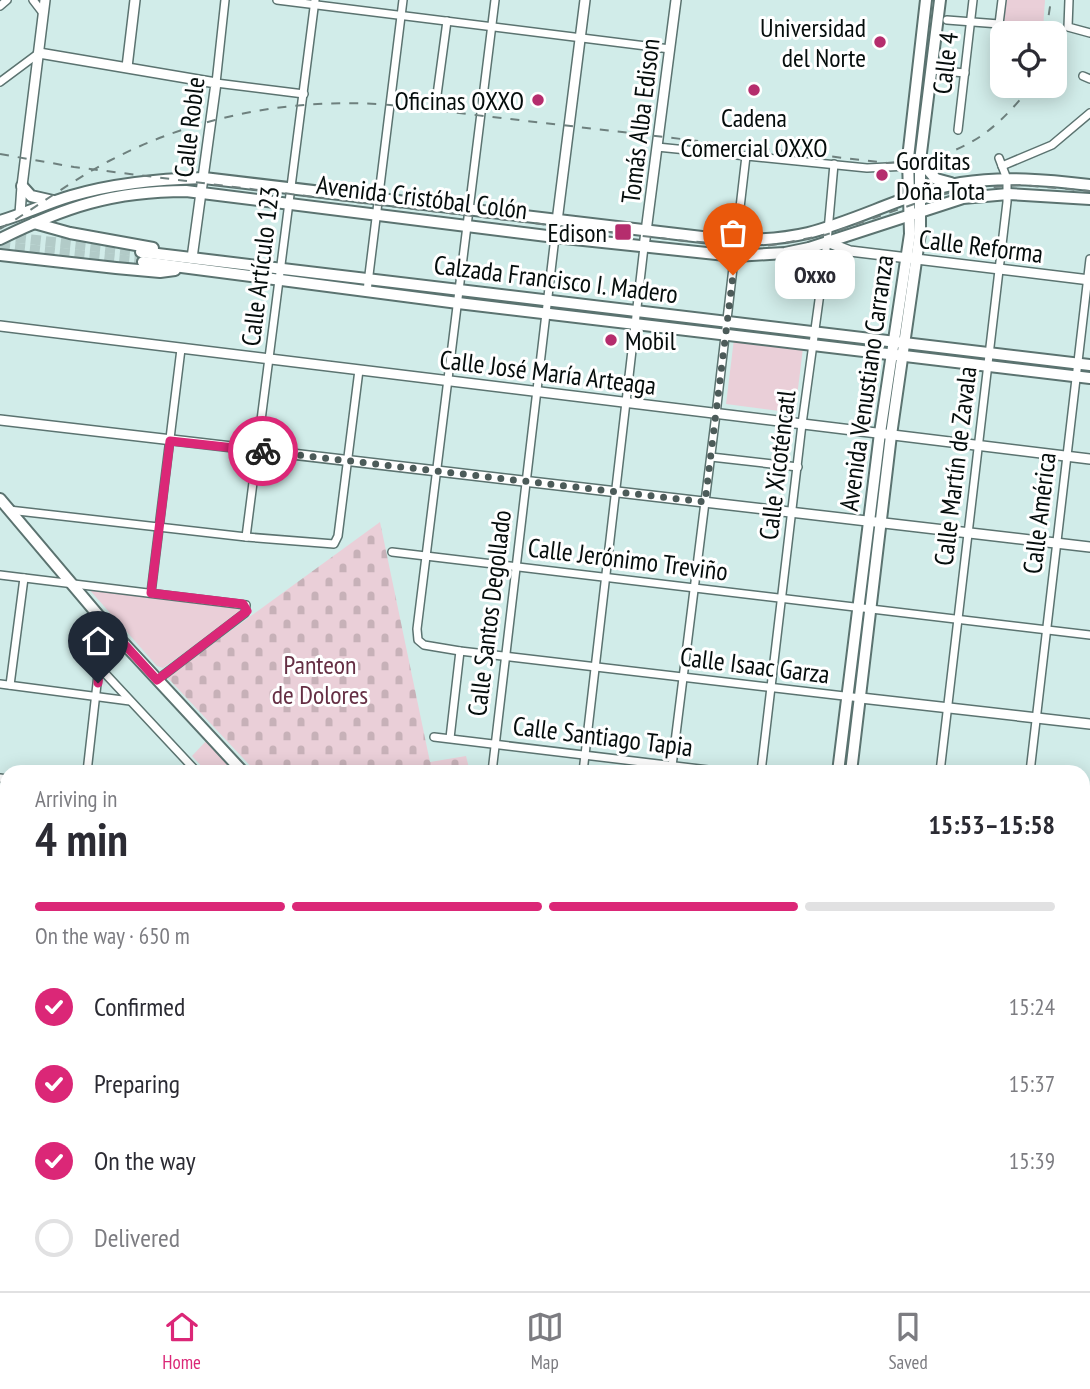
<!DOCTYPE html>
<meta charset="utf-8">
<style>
body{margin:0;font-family:"PT Sans Narrow",sans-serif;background:#f2f2f3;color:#2b2b33;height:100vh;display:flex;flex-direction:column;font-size:26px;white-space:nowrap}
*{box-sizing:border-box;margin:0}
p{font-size:23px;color:#7c7c81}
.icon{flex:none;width:38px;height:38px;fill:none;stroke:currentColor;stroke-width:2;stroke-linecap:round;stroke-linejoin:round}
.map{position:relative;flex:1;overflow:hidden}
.panel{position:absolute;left:0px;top:765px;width:1090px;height:527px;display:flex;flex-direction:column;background:#fff;border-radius:21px 21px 0 0;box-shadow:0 4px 18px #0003}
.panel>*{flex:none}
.fabs{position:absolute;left:990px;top:21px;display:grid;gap:14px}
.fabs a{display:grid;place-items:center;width:77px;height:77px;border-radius:14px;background:#fff;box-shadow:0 4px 18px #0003;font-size:35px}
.pin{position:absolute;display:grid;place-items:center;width:60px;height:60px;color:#fff;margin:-72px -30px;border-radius:50% 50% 50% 0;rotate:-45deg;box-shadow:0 0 7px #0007}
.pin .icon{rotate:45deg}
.courier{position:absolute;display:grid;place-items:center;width:70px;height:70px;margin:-35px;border:5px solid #db2777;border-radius:50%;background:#fff;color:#222;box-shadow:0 2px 9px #0007}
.bubble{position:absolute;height:49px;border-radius:14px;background:#fff;box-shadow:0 4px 18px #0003;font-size:23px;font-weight:700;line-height:49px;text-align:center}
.overview em{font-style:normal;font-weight:700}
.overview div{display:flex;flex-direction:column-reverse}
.overview{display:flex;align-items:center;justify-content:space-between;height:119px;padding:0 35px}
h1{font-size:46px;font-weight:700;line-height:52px}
.bar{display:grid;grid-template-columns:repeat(4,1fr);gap:10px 7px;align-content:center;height:84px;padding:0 35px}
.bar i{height:9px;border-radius:5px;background:#e1e1e2}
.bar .selected{background:#db2777}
.bar p{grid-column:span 4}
ol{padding:0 35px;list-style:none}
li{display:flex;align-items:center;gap:21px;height:77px}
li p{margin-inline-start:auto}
li .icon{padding:7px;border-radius:50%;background:#db2777;color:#fff;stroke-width:4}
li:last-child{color:#7c7c81}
li i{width:38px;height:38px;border:4px solid #e1e1e2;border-radius:50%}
.tabs{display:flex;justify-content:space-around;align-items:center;height:98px;border-top:2px solid #e1e1e2;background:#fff;font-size:19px;color:#7c7c81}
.tabs a{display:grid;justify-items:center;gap:4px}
.tabs .selected{color:#db2777}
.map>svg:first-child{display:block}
.cemetery{fill:url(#cemetery-stones)}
.green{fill:#eacfd8}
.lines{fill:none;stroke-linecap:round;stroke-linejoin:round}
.primary-tunnel{stroke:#b2cbc8;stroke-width:10;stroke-dasharray:10 5;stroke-linecap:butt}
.minor-casing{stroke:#5b7370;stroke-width:10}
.tertiary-casing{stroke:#5b7370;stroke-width:12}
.secondary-casing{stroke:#5b7370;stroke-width:14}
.primary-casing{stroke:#5b7370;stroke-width:14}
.minor{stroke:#fff;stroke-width:7}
.tertiary{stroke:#fff;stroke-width:9}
.secondary{stroke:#fff;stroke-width:10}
.primary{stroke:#fff;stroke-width:10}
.rail{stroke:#6e807e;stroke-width:2;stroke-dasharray:9 9;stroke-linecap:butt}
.done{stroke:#4c5b59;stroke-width:7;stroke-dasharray:0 12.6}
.route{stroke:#db2777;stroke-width:9}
.poi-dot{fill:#b52d6d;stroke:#fff;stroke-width:2.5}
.labels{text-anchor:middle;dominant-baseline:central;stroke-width:6;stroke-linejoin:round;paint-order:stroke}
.poi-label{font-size:26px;fill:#050d0c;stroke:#fff;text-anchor:end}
.street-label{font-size:26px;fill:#050d0c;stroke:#fff}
.park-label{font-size:26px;fill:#652f44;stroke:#fff}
</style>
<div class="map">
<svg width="1090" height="1291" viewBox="0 0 1090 1291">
<defs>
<pattern id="cemetery-stones" width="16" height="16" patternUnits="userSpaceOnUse" patternTransform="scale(1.75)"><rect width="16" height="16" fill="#eacfd8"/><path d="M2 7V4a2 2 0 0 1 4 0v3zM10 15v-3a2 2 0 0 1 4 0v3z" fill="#c7b1b8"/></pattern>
</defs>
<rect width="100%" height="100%" fill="#d1ece9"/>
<path class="cemetery" d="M380 522 430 762 466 756 470 772H256L167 677Z"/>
<g class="green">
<path d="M1005 0H1045L1043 29 1004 25Z"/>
<path d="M734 339 803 348 795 413 726 404Z"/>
<path d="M87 587 243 604 245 610 163 668 157 666Z"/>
<path d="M208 739 239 772H207L192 756Z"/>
</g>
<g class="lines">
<g class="primary-tunnel">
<path d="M1 236 141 252"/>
<path d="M0 246 143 262"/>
</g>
<g class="minor-casing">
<g id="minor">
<path d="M33 0 43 13"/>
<path d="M225 0 216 83 304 94"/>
<path d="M277 0 670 49"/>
<path d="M495 0 417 629 418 640 424 645 460 651 861 698"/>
<path d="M1069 0 1068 27 1090 33"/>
<path d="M0 6 7 0"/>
<path d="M947 20 999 24 1002 0"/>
<path d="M932 70 965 73"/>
<path d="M1083 76 1090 79"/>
<path d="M0 82 39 53"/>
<path d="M437 95 447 21"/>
<path d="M958 130 973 0"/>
<path d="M657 147 867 168 908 166 920 161"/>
<path d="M1002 166 1052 145 1090 113"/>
<path d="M367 291 403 0"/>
<path d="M711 457 798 467"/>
<path d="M9 510 246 537 334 544 338 536 359 370"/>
<path d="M246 537 315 0"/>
<path d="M392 552 1090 635"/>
<path d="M0 575 246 605 245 613 157 680"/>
<path d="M151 593 181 349"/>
<path d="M100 668 197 772"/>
<path d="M0 684 130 701"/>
<path d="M10 685 24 578"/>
<path d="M434 737 725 772"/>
<path d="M450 738 460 651"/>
<path d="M672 766 716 414 746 156"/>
<path d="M87 772 104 622"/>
<path d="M492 772 555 237"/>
<path d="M583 772 644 247"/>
<path d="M761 772 802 424 827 242 834 164"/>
<path d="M940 772 1007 202V179L999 158"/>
<path d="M1030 772 1090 259"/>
<path d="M0 778 7 779"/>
<path d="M0 838 7 839"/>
<path d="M0 897H7"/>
<path d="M1083 909 1090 910"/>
<path d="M0 954 7 955"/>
<path d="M1083 998 1090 999"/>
<path d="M1083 1064 1090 1008"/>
<path d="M1083 1086 1090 1087"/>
<path d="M0 1122 7 1123"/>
<path d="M0 1214 7 1215"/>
<path d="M0 1257 7 1256"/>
<path d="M1083 1262 1090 1263"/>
<path d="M134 1284V1291"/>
<path d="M171 1291 172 1284"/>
<path d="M216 1291 217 1284"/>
<path d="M261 1291 262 1284"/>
<path d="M419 1291 420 1284"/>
<path d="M499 1291 500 1284"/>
<path d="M879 1291 880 1284"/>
<path d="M967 1291 968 1284"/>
<path d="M1056 1291 1057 1284"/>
</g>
</g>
<g class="tertiary-casing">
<g id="tertiary">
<path d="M39 53 216 83 192 258"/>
<path d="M127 67 135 0"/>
<path d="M20 214 22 186 45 0"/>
<path d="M555 237 585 0"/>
<path d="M827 242 850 251 1090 280"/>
<path d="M644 247 676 0"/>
<path d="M0 326 1090 459"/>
<path d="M0 420 1090 547"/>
<path d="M861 698 1090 724"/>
<path d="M1083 816 1090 817"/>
<path d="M0 1028 7 1033"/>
<path d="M540 1284 590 1291"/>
<path d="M351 1291 352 1284"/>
<path d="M612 1291V1284"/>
</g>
</g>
<g class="secondary-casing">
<g id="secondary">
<path d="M0 499 104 622 243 772"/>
<path d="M1083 1175 1090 1176"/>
</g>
</g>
<g class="primary-casing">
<g id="primary">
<path d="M920 161 936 179 951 183"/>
<path d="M22 186 31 196 53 201"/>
<path d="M0 221C24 214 47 203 71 196 115 183 159 179 204 178L702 237C738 241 773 241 808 233 860 220 908 192 961 183 1003 176 1048 180 1090 185"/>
<path d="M34 223 70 233 153 248"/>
<path d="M0 239C65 207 113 191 186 191L555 237 735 256 785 253 809 248 963 198 1008 194 1090 199"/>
<path d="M141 252 1090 365"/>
<path d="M0 255 116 268 160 272 175 270"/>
<path d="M143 262 458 303 1090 378"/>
<path d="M838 772 880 433 910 234 908 158 926 0"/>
<path d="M851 772 891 435 920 233V161L940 0"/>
<path d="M742 1291 744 1284"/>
<path d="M754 1291 756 1284"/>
</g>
</g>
<use href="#minor" class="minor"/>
<use href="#tertiary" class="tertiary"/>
<use href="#secondary" class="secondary"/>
<use href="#primary" class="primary"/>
<g class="rail">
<path d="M1046 33 1051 0"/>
<path d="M0 154 74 167 371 204 677 240 755 247 780 244 825 235 940 195 969 189 1021 185 1090 191"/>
<path d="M0 229C37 207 71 181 109 161 195 116 293 97 390 105L887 163C955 160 990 139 1031 86"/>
</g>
</g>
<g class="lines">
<path class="done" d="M263 451 705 502 733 275"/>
<path class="route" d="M98 683 104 622 157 680 247 611 243 604 151 593 170 441 263 451"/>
</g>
<g class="poi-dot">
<circle cx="880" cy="42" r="7"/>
<circle cx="754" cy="90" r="7"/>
<circle cx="538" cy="100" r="7"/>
<circle cx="882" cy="175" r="7"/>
<rect x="614" y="223" width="18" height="18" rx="3.5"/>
<circle cx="611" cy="340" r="7"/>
</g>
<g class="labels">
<g class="poi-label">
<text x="866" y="27">Universidad<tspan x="866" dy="30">del Norte</tspan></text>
<text x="524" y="100">Oficinas OXXO</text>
<text x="754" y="117" text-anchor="middle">Cadena<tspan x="754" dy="30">Comercial OXXO</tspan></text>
<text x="896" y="160" text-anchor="start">Gorditas<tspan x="896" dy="30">Doña Tota</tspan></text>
<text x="607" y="232">Edison</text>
<text x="625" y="340" text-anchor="start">Mobil</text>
</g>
<g class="street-label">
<text transform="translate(945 63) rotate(-83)">Calle 4</text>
<text transform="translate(640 121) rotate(-83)">Tomás Alba Edison</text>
<text transform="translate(189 127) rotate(-83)">Calle Roble</text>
<text transform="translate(422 197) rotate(7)">Avenida Cristóbal Colón</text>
<text transform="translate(981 246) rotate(7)">Calle Reforma</text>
<text transform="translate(260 266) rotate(-83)">Calle Artículo 123</text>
<text transform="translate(556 279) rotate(7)">Calzada Francisco I. Madero</text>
<text transform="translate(548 372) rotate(7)">Calle José María Arteaga</text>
<text transform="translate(866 383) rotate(-82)">Avenida Venustiano Carranza</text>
<text transform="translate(777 465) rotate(-83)">Calle Xicoténcatl</text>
<text transform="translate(955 466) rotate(-83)">Calle Martín de Zavala</text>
<text transform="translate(1039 513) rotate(-83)">Calle América</text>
<text transform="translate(628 559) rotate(7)">Calle Jerónimo Treviño</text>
<text transform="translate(489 613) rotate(-83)">Calle Santos Degollado</text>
<text transform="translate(755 665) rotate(7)">Calle Isaac Garza</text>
<text transform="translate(603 736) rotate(7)">Calle Santiago Tapia</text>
</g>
<g class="park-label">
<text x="320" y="664">Panteon<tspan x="320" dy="30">de Dolores</tspan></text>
</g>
</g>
</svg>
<div class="fabs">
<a><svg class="icon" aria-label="locate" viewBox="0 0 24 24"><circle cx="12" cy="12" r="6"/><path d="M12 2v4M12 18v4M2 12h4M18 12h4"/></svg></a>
</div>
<div class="pin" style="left:733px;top:275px;background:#ea580c"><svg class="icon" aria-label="bag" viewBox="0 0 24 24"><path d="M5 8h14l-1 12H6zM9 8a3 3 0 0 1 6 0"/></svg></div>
<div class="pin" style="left:98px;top:683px;background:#1f2937"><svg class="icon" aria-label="home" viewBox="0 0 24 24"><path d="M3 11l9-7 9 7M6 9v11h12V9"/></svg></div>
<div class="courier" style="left:263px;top:451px"><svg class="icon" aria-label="bike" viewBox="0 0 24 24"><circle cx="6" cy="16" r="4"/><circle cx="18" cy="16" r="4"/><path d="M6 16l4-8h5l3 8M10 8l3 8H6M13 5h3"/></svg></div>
<div class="bubble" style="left:775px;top:250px;width:80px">Oxxo</div>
<section class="panel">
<div class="overview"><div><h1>4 min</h1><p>Arriving in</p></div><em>15:53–15:58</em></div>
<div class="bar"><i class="selected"></i><i class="selected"></i><i class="selected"></i><i></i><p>On the way · 650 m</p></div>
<ol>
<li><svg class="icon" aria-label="check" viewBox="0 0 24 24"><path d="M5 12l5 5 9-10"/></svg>Confirmed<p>15:24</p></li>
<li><svg class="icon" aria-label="check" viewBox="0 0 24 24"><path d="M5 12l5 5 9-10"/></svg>Preparing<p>15:37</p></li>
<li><svg class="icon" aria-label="check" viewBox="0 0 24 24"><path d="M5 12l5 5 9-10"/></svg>On the way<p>15:39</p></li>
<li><i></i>Delivered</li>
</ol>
</section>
</div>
<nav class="tabs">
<a class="selected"><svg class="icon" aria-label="home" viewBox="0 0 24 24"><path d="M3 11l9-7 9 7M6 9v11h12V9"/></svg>Home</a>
<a><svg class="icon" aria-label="map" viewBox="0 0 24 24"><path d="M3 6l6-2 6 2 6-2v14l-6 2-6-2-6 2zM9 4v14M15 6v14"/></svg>Map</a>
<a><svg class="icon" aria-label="saved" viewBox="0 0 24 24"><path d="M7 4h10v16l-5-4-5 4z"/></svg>Saved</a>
</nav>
